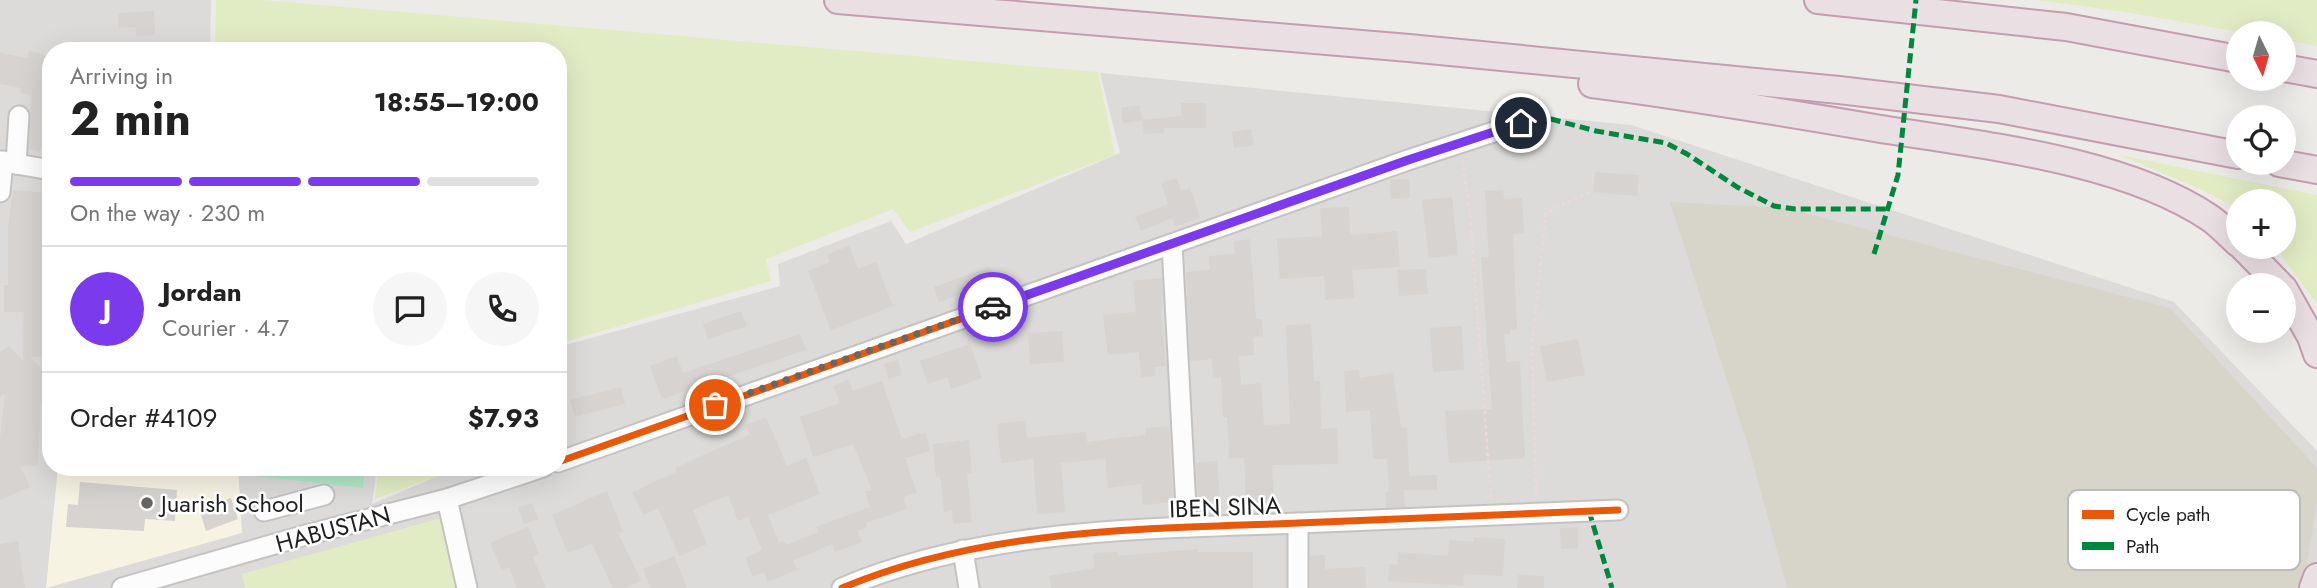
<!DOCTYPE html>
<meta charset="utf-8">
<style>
body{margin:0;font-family:Jost,sans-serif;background:#f6f6f6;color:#222;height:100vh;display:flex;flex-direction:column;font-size:26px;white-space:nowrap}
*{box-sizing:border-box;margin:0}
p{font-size:23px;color:#767676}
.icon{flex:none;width:38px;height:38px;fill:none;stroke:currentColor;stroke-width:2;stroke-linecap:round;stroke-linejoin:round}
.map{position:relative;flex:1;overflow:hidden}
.panel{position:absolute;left:42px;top:42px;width:525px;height:434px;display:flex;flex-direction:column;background:#fff;border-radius:28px;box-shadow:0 7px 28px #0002}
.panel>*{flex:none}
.needle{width:46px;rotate:175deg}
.fabs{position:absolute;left:2226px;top:21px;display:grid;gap:14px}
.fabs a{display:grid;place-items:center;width:70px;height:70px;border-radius:50%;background:#fff;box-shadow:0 7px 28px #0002;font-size:35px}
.pin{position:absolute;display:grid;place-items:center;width:60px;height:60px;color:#fff;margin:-30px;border:4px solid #fff;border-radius:50%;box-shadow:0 2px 7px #0007}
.courier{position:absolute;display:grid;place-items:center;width:70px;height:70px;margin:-35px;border:5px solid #7c3aed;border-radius:50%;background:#fff;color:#222;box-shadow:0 2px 9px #0007}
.headline em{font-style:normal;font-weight:700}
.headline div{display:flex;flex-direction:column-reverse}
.headline{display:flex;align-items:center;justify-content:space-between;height:119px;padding:0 28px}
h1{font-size:46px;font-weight:700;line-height:52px}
.bar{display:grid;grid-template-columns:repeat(4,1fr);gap:10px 7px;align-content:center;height:84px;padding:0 28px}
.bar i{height:9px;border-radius:5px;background:#e0e0e0}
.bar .selected{background:#7c3aed}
.bar p{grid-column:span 4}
.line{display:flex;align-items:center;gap:18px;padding:0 28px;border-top:2px solid #e0e0e0}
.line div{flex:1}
.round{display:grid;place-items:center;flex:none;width:74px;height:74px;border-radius:37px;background:#f6f6f6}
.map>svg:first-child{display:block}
.residential{fill:#dcdbd9}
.education{fill:#f7f3e3}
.construction{fill:#d7d4c9}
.grass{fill:#e1ecc5}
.pitch{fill:#b1e6c6}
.building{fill:#d6d3d0}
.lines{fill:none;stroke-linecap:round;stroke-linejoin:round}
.minor-casing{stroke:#c4c3c2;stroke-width:23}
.highway-casing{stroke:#c49db0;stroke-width:30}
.path{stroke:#ecd9da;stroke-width:2.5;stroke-dasharray:3.5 3.5;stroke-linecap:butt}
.minor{stroke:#fcfcfc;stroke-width:19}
.highway{stroke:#eadfe3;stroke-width:26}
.quiet{stroke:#00873e;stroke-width:5;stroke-dasharray:10 5;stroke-linecap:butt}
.cycleway-casing{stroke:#fff;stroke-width:11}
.cycleway{stroke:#e8590c;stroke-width:7}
.done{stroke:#676665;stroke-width:7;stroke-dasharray:0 12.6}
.route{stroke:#7c3aed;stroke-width:9}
.poi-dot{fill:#676665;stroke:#fff;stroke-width:2.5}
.labels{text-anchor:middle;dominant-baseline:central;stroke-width:5;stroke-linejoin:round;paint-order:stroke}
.poi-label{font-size:24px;fill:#1f1f1f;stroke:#fff;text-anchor:start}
.street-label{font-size:24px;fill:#1f1f1f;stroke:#fff}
.key{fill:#fff;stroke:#bcbcbc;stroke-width:2}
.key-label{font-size:19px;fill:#1f1f1f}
</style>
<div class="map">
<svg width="2317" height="588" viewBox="0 0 2317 588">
<rect width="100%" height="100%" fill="#edebe8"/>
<path class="residential" d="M0 0H211L210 51H51V467H377L372 504 459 467H558V347L780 286 778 264 891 221 906 244 1120 153 1100 73 1631 125 2174 302 2317 451V588H0Z"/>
<path class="education" d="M58 467H238L242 533 46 588Z"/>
<path class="construction" d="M1670 202 1785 208 2170 308 2317 468V502L2304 582 2299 588H1787L1750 452Z"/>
<g class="grass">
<path d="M216 0H264L1098 72 1115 155 910 232 893 209 766 259 771 281 558 344V51H215Z"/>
<path d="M2037 0H2317V46L2284 40V33H2245L2125 12Z"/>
<path d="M2119 155 2317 195V304L2275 247H2284V201H2238V209L2202 190Z"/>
<path d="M379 467H460V468L375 499Z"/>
<path d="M441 518 456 588H245L242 574Z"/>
</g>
<path class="pitch" d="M247 467H365L363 488 246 475Z"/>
<g class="building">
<path d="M154 11 155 35 136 36V27L119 28 118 13Z"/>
<path d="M29 51 51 56V152L29 149 31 95 20 93 21 88 0 84V53L28 58Z"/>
<path d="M1181 103H1206V128H1164V133L1144 134 1142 120 1181 116Z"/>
<path d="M1139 105 1142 120 1123 123 1121 108Z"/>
<path d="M1251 129 1254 145 1234 148 1232 132Z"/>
<path d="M1595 172 1639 175 1637 196 1593 192Z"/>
<path d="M1177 178 1181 191 1190 188 1200 218 1175 226 1172 218 1141 231 1135 217 1168 204 1161 183Z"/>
<path d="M1409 179 1410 198 1391 199 1390 180Z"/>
<path d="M13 190 51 193V215L45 214 43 240H51V357H30L51 380V395L41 404 38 465 20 467 30 487 0 500V439L5 394 0 396V352L9 346 23 361 24 312H4V285H8V227Z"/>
<path d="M1503 190 1504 199 1522 198 1524 233 1513 234 1517 329 1510 330V334H1504L1506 362 1520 361 1525 458 1449 463 1445 411 1492 409 1481 257H1489L1485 191Z"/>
<path d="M1452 197 1458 255 1429 258 1422 200Z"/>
<path d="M1349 207 1350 235 1397 231 1400 267 1352 270 1354 298 1325 300 1324 276 1280 279 1277 239 1322 236 1320 208Z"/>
<path d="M1250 239 1256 319H1262L1263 336 1253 337 1254 355 1239 356 1241 385 1261 383 1264 425 1290 424 1286 325 1311 324 1314 381H1320L1321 429 1337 428 1338 464 1272 465 1274 503 1246 504 1244 458H1229L1227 417H1223L1221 377 1213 378 1212 359 1190 361 1186 272 1210 270 1209 256 1235 254 1234 241Z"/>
<path d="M849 246 858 269 876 262 893 306 831 330 808 271 830 262 827 255Z"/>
<path d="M990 267 996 282 939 302 934 287Z"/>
<path d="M1426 269 1428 294 1399 296 1397 270Z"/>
<path d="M1162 278 1163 307 1161 308 1166 366 1155 367 1156 376 1141 377 1139 352 1108 355 1103 315 1136 312 1133 281Z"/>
<path d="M741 311 747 326 708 339 703 324Z"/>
<path d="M1462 326 1464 370 1433 372 1430 328Z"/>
<path d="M1062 331 1064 362 1030 364 1028 333Z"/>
<path d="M800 334 806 350 662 399 650 366 677 356 683 373Z"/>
<path d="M1578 339 1585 375 1547 382 1540 346Z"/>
<path d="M970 344 982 378 951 389 947 377 928 384 920 361Z"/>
<path d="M898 360 902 375 889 379 884 364Z"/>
<path d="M1359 370 1360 378 1393 373 1401 428 1407 427 1409 476 1437 475V490H1404L1405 507 1386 508V492H1389L1387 459H1373L1370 410 1346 412 1344 371Z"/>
<path d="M848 380 853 391 882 381 902 439 925 432 930 451 905 458 917 493 903 497 907 509 866 523 868 527 857 531 862 542 835 552 832 544 793 561 797 570 768 582 764 572 753 577 745 558 762 550 748 517 738 521 728 495 693 510 707 544 679 556 658 508 643 515 632 492 676 472 675 468 750 434 746 425 766 417 787 466 806 458 820 494 768 515 779 543 784 541 786 545 818 532 816 527 870 507 865 492 872 490 853 444 813 457 800 417 840 403 833 386Z"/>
<path d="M621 387 625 404 575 417 570 400Z"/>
<path d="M1025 421 1027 438 1086 432 1087 442 1145 435V428L1169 426 1173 502 1143 505 1141 484 1108 488 1105 459 1061 463 1065 512 1037 514 1033 459 1001 463 997 424Z"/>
<path d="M969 440 972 473 967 474 972 522 953 524 952 511 944 512 940 476 936 477 933 444Z"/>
<path d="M1217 461 1220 501 1198 502 1196 463Z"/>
<path d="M80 482 177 490 175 521 145 519 144 531 66 527 68 504 78 505Z"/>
<path d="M607 491 623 532 618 533 641 581 625 588H613L592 544 568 553 552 515Z"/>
<path d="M231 498 238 519 206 531 199 509Z"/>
<path d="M532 503 538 519 524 524 518 508Z"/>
<path d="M528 527 539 554 533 557 546 588H517L509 567 502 570 490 543Z"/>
<path d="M1578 527V548L1561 549 1560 528Z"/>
<path d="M1474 537 1505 539 1503 576 1464 574 1463 586 1388 581 1389 564 1397 565 1398 552 1448 556 1449 540 1474 542Z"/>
<path d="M18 541 25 588H0V544Z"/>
<path d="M1198 549V552H1253V588H1051L1049 576 1094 568 1093 553 1118 552V556Z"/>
<path d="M1325 555V569L1365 567 1366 588H1310V556Z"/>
<path d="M674 556 687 588H651L643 569Z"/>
<path d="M1518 575 1544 576V588H1517Z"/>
</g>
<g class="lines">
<g class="minor-casing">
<g id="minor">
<path d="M0 161 51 170"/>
<path d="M16 164 19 116"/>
<path d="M0 192 3 161"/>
<path d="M1172 244 1187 527"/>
<path d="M558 462 1408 160 1521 123"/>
<path d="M447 499 467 588"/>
<path d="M264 511 324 495"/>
<path d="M1298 523V588"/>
<path d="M963 550 969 588"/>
<path d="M122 588 306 535 447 499 543 467"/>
<path d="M842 588C977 531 1129 529 1274 524 1388 520 1503 515 1618 510"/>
</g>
</g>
<g class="highway-casing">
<g id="highway">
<path d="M838 0 1409 48 1839 90 1999 109 2238 155"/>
<path d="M1818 0 2066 27 2238 59"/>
<path d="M2284 68 2317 74"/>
<path d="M1592 84C1687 96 1781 112 1875 128 1979 145 2122 159 2210 218 2220 225 2229 235 2238 243"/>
<path d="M2279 163 2317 170"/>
<path d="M2243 247 2280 285"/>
<path d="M2284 289 2311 337 2317 354"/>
<path d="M2313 588 2317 577"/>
</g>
</g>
<g class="path">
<path d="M1462 160 1470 214 1491 498"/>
<path d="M1536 496 1532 347 1546 213 1590 192"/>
</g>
<use href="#minor" class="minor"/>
<use href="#highway" class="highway"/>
<g class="quiet">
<path d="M1521 123 1551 119 1596 131 1666 143 1687 154 1737 187 1774 206 1795 209H1887"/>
<path d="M1874 254 1898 175 1916 0"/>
<path d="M1589 511 1612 588"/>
</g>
<g class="cycleway-casing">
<g id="cycleway">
<path d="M558 462 1408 160 1521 123"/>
<path d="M842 588C977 531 1129 529 1274 524 1388 520 1503 515 1618 510"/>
</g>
</g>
<use href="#cycleway" class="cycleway"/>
</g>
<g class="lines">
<path class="done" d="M715 405 993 307"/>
<path class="route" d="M993 307 1408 160 1521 123"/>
</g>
<circle class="poi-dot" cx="147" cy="503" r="7"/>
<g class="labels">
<g class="poi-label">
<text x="161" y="503">Juarish School</text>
</g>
<g class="street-label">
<text transform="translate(1225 507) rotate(-2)">IBEN SINA</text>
<text transform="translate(333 529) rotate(-15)">HABUSTAN</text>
</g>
</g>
<rect x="2068" y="490" width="232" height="80" rx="10" class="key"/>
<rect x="2082" y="510" width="32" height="9" fill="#e8590c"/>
<rect x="2082" y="542" width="32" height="8" fill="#00873e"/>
<g class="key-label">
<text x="2126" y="521">Cycle path</text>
<text x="2126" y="553">Path</text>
</g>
</svg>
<div class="fabs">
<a><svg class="needle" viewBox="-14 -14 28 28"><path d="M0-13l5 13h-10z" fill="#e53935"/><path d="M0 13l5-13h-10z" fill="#767676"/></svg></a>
<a><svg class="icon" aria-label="locate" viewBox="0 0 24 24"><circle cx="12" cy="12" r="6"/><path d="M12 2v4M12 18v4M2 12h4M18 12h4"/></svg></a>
<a>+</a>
<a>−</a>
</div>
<div class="pin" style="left:715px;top:405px;background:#ea580c"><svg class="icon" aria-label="bag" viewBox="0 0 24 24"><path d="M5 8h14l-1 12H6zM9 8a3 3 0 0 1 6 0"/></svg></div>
<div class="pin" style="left:1521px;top:123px;background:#1f2937"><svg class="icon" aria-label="home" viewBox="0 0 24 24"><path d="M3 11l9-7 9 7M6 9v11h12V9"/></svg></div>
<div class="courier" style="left:993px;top:307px"><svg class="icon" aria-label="car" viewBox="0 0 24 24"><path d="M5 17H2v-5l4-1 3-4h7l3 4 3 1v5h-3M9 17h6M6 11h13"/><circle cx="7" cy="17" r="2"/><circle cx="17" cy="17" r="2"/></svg></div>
<section class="panel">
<div class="headline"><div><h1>2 min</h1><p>Arriving in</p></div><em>18:55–19:00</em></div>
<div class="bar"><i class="selected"></i><i class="selected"></i><i class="selected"></i><i></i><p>On the way · 230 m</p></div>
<div class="line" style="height:126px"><b class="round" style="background:#7c3aed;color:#fff">J</b><div><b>Jordan</b><p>Courier · 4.7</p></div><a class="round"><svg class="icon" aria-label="chat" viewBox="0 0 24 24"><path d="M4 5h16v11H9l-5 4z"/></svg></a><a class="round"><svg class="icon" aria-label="phone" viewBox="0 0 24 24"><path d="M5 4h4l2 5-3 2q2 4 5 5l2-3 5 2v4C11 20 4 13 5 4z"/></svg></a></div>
<div class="line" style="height:91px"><div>Order #4109</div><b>$7.93</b></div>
</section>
</div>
